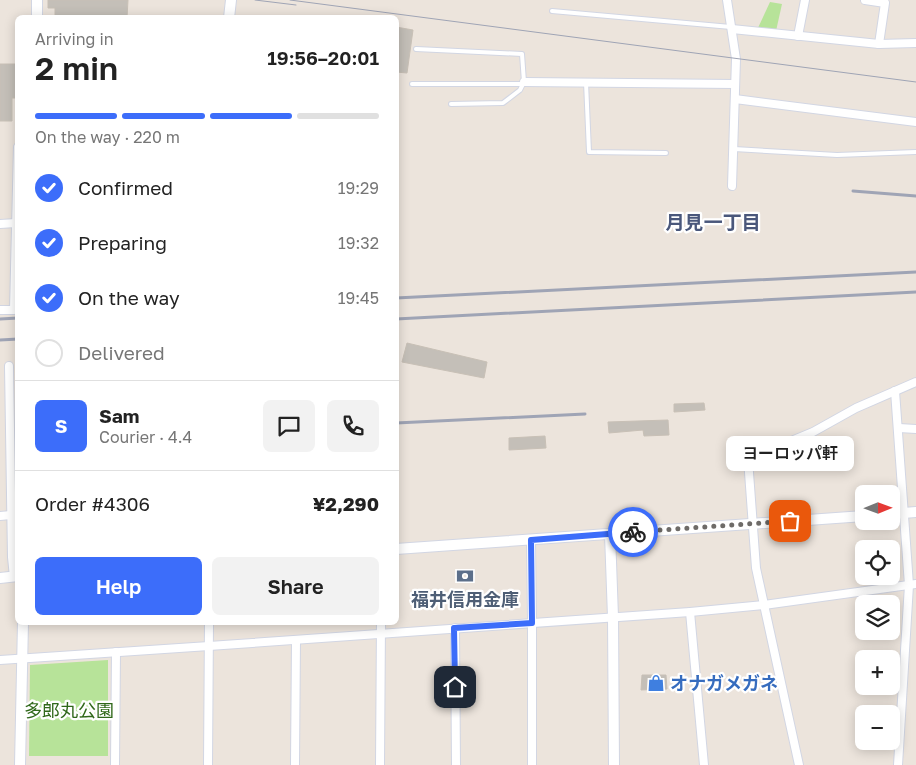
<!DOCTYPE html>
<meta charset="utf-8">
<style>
body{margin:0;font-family:"Golos Text","Noto Sans JP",sans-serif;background:#f2f2f2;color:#222;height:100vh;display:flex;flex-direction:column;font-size:19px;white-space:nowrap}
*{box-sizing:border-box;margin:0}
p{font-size:16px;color:#767676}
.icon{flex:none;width:28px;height:28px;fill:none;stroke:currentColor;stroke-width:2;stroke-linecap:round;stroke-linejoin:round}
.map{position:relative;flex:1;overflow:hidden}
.sheet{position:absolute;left:15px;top:15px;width:384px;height:610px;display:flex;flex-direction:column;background:#fff;border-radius:8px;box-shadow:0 2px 12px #0003}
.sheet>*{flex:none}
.needle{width:32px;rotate:89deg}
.tools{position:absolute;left:855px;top:485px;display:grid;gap:10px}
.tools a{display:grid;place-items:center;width:45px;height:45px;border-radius:8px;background:#fff;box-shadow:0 2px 12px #0003;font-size:25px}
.pin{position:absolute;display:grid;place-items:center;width:42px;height:42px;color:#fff;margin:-21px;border-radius:10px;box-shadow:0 2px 8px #0006}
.courier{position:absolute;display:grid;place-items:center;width:50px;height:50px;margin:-25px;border:4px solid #3c6dfa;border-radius:50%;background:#fff;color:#222;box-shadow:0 1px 6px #0007}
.bubble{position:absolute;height:35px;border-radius:8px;background:#fff;box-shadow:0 2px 12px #0003;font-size:16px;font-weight:600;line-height:35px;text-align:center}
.head em{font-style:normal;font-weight:600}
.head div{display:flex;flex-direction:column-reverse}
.head{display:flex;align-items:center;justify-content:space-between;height:85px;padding:0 20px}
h1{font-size:32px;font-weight:600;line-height:38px}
.bar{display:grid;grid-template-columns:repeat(4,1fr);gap:8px 5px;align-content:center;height:60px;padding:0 20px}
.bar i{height:6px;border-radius:4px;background:#e0e0e0}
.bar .current{background:#3c6dfa}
.bar p{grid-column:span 4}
.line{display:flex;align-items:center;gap:12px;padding:0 20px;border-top:1px solid #e0e0e0}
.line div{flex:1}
.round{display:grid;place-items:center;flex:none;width:52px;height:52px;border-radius:8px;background:#f2f2f2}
ol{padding:0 20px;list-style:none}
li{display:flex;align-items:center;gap:15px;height:55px}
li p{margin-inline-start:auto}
li .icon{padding:5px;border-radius:50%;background:#3c6dfa;color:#fff;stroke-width:4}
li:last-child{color:#767676}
li i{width:28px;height:28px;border:2px solid #e0e0e0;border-radius:50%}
.button{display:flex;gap:10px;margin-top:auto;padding:10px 20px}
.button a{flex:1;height:58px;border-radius:8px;background:#3c6dfa;color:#fff;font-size:20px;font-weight:600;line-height:58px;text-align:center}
.button a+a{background:#f2f2f2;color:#222}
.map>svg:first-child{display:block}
.green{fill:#b7e399}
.building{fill:#c4bfb8;stroke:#c8c0b6}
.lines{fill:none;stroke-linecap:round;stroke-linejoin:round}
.service-casing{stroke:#d2d6e3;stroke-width:6}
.minor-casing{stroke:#d2d6e3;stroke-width:10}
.tertiary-casing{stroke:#d2d6e3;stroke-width:12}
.service{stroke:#fff;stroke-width:4}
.minor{stroke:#fff;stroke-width:8}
.tertiary{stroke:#fff;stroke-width:10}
.tram{stroke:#9fa4b5;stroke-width:1}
.rail{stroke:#9fa4b5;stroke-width:3}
.done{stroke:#6e6b68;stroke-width:5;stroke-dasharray:0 9}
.route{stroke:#3c6dfa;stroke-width:6}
.labels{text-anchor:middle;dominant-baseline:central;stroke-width:4.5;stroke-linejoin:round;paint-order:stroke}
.service-label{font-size:18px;font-weight:bold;fill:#4e5e75;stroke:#fff}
.shop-label{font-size:18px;font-weight:bold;fill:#366cbe;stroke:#fff;text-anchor:start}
.park-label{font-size:18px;fill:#30681a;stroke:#fff}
.neighbourhood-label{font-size:19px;font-weight:bold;fill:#4a577b;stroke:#fff}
</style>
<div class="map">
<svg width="916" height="765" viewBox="0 0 916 765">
<rect width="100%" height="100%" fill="#ece4dc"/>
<g class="green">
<path d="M770 2 782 4 776 31 757 30Z"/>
<path d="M108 660V756H29L30 665Z"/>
</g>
<g class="building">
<path d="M48 0H128L127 18H95V16H55V8H48Z"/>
<path d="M396 27 413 30 407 73 396 72Z"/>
<path d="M0 64H18V98H12V121H0Z"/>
<path d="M407 343 487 362 484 378 402 362Z"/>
<path d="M704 403 705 410 674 412V404Z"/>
<path d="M668 420 669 435 644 436 643 430 609 433 608 422Z"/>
<path d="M545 436 546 448 509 450V438Z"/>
<path d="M642 675H666L667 689 641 690Z"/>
</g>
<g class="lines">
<g class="service-casing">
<g id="service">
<path d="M552 11 731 27"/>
<path d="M416 49 522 54 524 82 520 90 503 103 451 104"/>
<path d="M586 82 589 152 666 153"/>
<path d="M412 84H523"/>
<path d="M734 149 837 155 916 152"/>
</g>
</g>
<g class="minor-casing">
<g id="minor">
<path d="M727 0 736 59 732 186"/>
<path d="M865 0 885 3 879 44"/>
<path d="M732 29 879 44 916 43"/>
<path d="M798 36 805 0"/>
<path d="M524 82 735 84"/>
<path d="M735 99 916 122"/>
<path d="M0 224 16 223"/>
<path d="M0 310H14L18 147"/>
<path d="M9 366 12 557 14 577"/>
<path d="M895 391 909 585 898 765"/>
<path d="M899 428 916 429"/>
<path d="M0 516 11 515"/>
<path d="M531 539 532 623V765"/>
<path d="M690 612 704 765"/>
<path d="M455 628 456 765"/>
<path d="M0 660 209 646 690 612 764 605 916 584"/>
<path d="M115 765 116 652"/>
<path d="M208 765 209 622"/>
<path d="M295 765 296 640"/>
<path d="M380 765 381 622"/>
<path d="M799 765 756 568 748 459 813 432 856 408 916 382"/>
</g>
</g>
<g class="tertiary-casing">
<g id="tertiary">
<path d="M37 18V0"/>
<path d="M229 18 231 0"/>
<path d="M891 514 916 512"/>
<path d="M610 534 613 617 614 765"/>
<path d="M396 549 864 516"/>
<path d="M0 578 18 576"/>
<path d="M20 765 23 622"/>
</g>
</g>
<use href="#service" class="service"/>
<use href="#minor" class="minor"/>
<use href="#tertiary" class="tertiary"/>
<g class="tram">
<path d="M255 0 296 5"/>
<path d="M290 0 916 82"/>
</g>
<g class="rail">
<path d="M853 191 916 196"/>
<path d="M396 298 916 272"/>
<path d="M0 319 18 318"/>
<path d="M396 319 916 292"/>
<path d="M0 340 18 339"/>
<path d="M396 423 585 414"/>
</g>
</g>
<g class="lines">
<path class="done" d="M633 532 790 521"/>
<path class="route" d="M455 687 454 628 532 623 531 540 633 532"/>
</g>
<defs>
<g id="bank-bare" transform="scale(1.35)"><path d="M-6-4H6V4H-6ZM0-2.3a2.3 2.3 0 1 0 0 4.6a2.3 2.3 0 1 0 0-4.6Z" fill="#5c6f8a" stroke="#fff" stroke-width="2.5" paint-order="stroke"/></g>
<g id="shop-bare" transform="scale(1.35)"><path d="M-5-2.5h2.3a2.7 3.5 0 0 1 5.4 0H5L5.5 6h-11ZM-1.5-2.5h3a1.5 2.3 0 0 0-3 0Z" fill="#3f7fe0" stroke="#fff" stroke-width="2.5" paint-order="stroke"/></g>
</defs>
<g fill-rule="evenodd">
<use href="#bank-bare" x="465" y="576"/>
<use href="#shop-bare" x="656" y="683"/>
</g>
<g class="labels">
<g class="service-label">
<text x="465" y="599">福井信用金庫</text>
</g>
<g class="shop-label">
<text x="670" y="683">オナガメガネ</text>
</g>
<g class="park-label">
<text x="69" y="710">多郎丸公園</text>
</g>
<g class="neighbourhood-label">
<text x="713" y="221">月見一丁目</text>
</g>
</g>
</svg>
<div class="tools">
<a><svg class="needle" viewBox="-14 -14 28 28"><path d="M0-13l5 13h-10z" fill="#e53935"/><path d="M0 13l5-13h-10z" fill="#767676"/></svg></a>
<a><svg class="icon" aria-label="locate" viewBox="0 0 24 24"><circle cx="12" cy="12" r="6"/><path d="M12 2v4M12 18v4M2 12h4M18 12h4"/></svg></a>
<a><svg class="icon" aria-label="layers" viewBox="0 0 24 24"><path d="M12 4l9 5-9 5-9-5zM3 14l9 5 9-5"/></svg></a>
<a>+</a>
<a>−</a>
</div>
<div class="pin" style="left:790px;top:521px;background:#ea580c"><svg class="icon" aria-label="bag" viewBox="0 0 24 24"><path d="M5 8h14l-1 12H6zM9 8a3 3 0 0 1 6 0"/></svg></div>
<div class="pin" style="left:455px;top:687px;background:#1f2937"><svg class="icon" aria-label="home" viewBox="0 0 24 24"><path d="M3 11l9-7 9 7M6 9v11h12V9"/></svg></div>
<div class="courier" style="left:633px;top:532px"><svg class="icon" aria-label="bike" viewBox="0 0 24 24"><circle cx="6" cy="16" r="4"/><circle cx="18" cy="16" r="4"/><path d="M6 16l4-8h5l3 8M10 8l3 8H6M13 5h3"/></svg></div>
<div class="bubble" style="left:726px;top:436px;width:128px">ヨーロッパ軒</div>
<section class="sheet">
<div class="head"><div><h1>2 min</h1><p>Arriving in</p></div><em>19:56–20:01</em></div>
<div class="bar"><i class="current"></i><i class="current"></i><i class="current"></i><i></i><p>On the way · 220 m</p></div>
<ol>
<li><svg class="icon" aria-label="check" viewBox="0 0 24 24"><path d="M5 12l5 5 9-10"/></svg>Confirmed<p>19:29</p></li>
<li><svg class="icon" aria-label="check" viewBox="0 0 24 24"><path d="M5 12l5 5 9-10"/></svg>Preparing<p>19:32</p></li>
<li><svg class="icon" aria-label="check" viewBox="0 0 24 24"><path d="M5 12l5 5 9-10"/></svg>On the way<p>19:45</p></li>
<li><i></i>Delivered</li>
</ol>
<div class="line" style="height:90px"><b class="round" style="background:#3c6dfa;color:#fff">S</b><div><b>Sam</b><p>Courier · 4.4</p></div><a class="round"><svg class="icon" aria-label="chat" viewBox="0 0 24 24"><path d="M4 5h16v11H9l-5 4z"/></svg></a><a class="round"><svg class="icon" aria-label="phone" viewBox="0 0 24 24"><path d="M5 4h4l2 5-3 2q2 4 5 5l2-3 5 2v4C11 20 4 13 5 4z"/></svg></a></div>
<div class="line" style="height:65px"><div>Order #4306</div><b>¥2,290</b></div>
<div class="button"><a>Help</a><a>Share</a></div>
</section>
</div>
